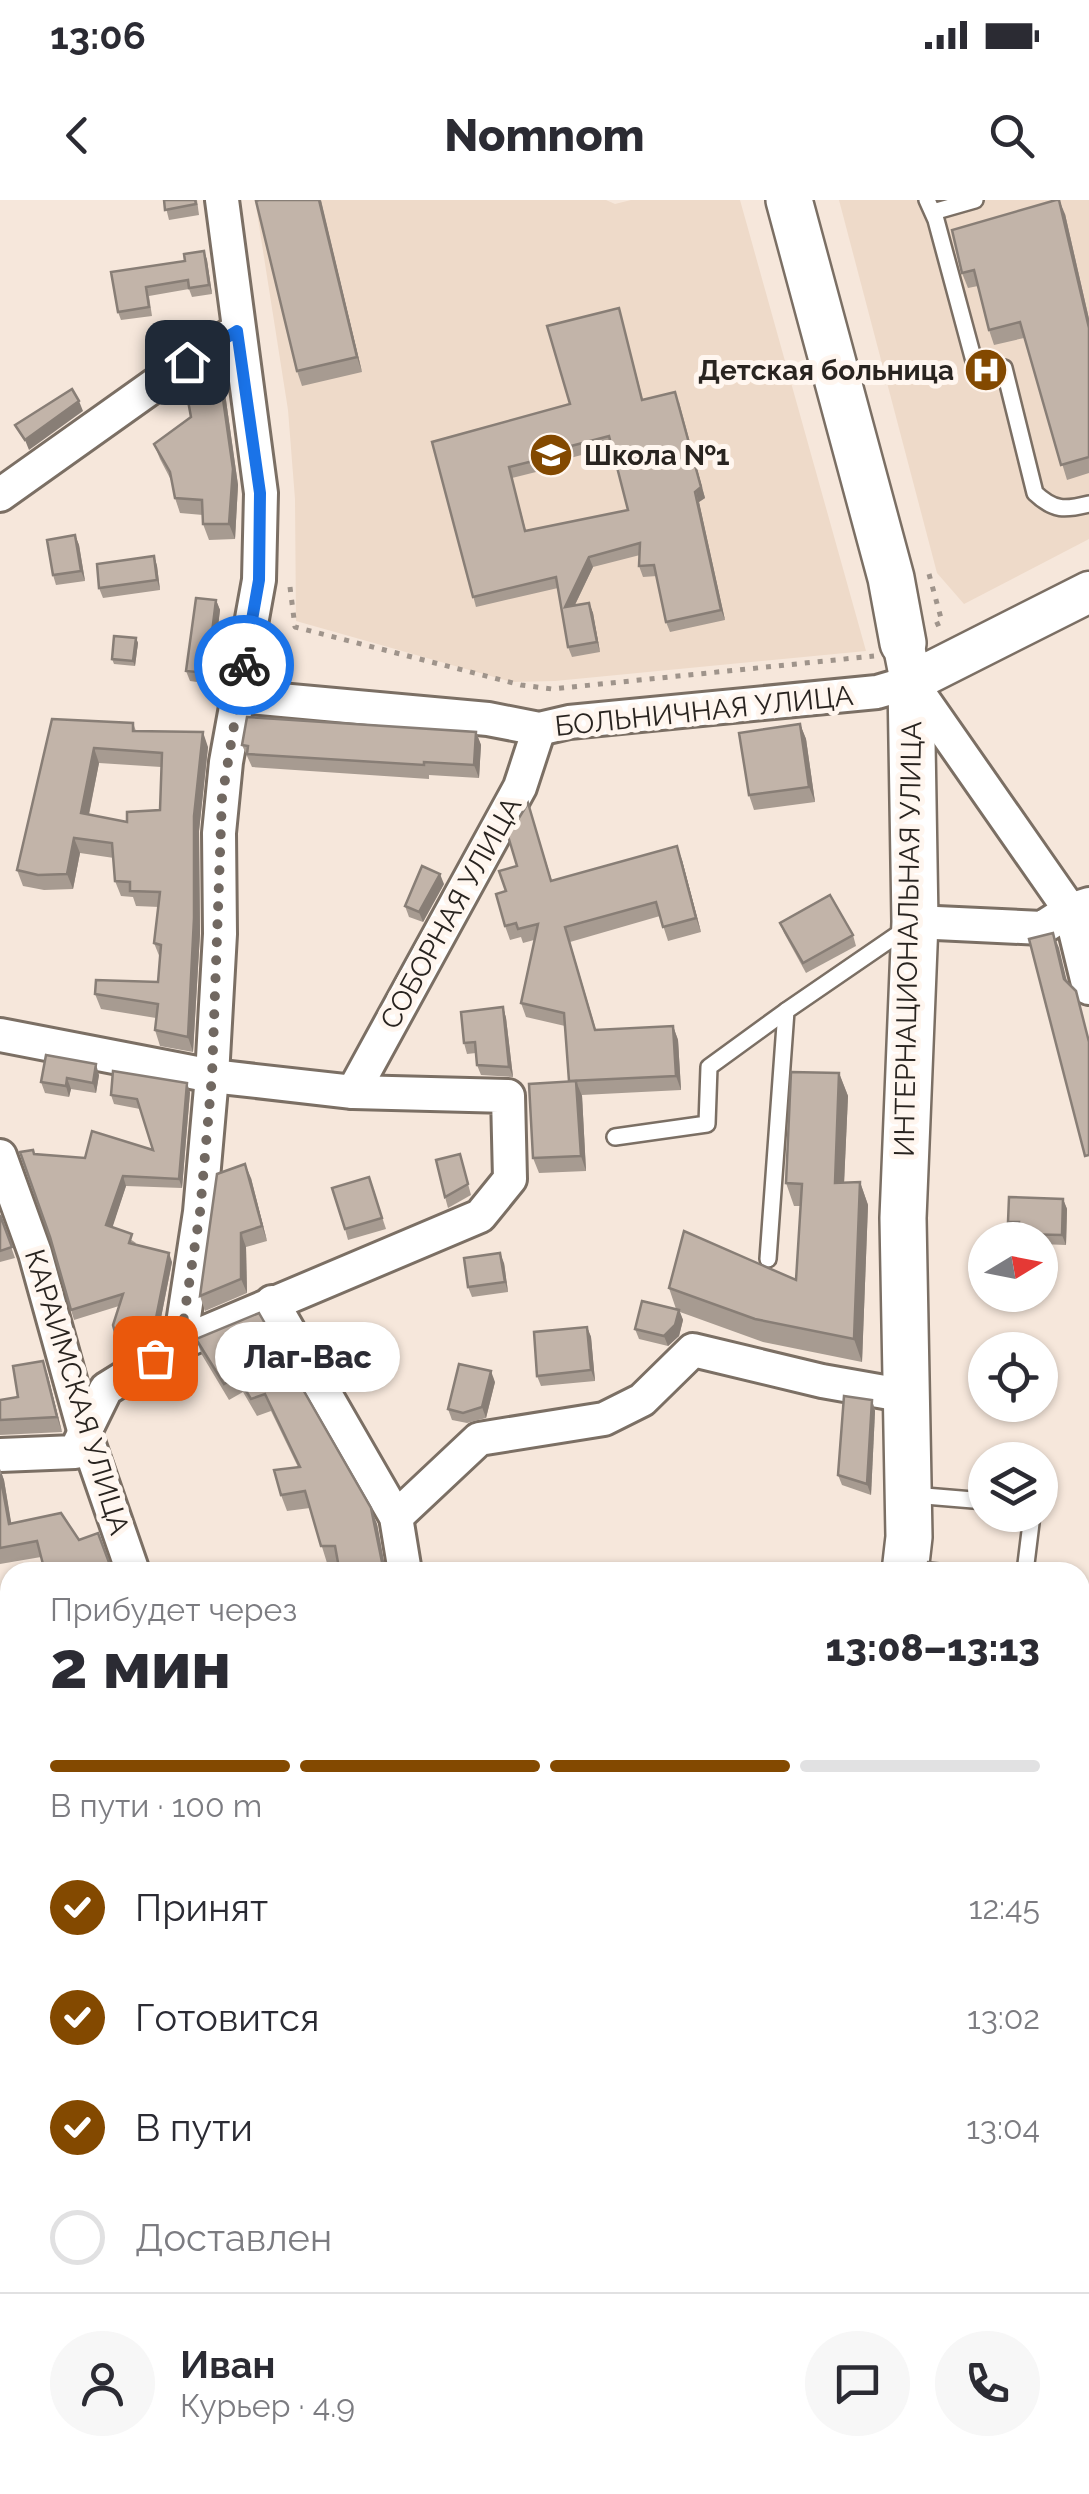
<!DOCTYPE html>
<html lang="ru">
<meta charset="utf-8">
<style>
body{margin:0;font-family:Raleway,sans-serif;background:#f7f7f7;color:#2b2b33;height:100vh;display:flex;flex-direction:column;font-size:38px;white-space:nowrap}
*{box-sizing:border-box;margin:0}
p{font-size:32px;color:#7c7c81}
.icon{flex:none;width:55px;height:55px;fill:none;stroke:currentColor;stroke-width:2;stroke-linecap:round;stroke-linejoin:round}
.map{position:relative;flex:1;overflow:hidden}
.sheet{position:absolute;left:0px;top:1362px;width:1090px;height:932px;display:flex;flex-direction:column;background:#fff;border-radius:30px 30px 0 0;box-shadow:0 2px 8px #0004}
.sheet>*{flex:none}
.needle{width:65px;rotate:80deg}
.buttons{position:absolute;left:968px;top:1022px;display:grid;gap:20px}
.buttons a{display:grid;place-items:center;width:90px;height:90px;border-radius:50%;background:#fff;box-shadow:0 2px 8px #0004;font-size:50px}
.pin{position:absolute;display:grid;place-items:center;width:85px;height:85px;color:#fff;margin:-42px;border-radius:20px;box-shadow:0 5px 15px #0006}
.courier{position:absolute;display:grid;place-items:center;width:100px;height:100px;margin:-50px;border:8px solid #1a73e8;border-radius:50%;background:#fff;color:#222;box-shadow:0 2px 12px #0007}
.bubble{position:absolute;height:70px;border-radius:35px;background:#fff;box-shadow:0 2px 8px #0004;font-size:32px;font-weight:800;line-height:70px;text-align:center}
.overview em{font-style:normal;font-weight:800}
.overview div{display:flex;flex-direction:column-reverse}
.overview{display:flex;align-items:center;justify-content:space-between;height:170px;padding:0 50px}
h1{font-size:65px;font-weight:800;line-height:75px}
.bar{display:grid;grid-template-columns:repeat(4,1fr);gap:15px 10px;align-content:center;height:120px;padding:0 50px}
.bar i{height:12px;border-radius:8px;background:#e1e1e2}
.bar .current{background:#834900}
.bar p{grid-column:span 4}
.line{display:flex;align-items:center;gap:25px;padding:0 50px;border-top:2px solid #e1e1e2}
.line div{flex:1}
.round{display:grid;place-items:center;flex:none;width:105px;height:105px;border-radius:52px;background:#f7f7f7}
ol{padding:0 50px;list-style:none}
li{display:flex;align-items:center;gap:30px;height:110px}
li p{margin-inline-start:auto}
li .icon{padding:10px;border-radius:50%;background:#834900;color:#fff;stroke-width:4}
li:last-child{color:#7c7c81}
li i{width:55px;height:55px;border:5px solid #e1e1e2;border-radius:50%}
.status{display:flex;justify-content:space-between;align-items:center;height:70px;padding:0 50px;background:#fff;direction:ltr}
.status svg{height:28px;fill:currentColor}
header{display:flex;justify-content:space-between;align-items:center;height:130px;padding:0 50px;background:#fff;font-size:45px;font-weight:800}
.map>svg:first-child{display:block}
.built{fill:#eedac9}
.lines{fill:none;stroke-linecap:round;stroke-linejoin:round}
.service-casing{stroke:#7b6f64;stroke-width:20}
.pedestrian-casing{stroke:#7b6f64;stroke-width:30}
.minor-casing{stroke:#7b6f64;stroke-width:38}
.tertiary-casing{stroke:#7b6f64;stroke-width:45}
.secondary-casing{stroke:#7b6f64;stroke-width:50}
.path{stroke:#9f948b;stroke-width:5;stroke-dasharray:5 8;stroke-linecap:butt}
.service{stroke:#fff;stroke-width:15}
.pedestrian{stroke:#fff;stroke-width:25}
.minor{stroke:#fff;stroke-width:32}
.tertiary{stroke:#fff;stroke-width:40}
.secondary{stroke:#fff;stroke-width:45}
.wall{fill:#a79b91;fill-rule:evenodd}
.shaded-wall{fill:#887e76}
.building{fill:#c2b4a9;stroke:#887e76;stroke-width:2.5;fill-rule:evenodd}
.done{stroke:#716861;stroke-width:10;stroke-dasharray:0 18}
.route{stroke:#1a73e8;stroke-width:12}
.labels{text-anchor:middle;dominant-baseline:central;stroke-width:10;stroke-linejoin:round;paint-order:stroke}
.poi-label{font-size:28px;font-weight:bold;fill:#292420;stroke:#fff6ef;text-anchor:end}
.street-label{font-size:28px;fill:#292420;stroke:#fff6ef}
</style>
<div class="status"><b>13:06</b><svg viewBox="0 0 49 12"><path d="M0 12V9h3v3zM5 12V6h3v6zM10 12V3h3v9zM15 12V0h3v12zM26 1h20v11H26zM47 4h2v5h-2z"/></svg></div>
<header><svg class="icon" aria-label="back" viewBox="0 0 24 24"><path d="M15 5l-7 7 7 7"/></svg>Nomnom<svg class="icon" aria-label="search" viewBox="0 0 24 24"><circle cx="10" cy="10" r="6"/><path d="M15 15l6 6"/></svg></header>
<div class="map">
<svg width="1089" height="2294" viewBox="0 0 1089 2294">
<rect width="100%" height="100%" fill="#f6e7db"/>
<g class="built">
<path d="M255 0H606L615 4 631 0H740L866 451 555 481 512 482 296 421 295 299 288 210Z"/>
<path d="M839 0H1089V339L964 404 937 373Z"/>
</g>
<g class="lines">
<g class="service-casing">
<g id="service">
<path d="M927 0 936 20 974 161 1004 168 1035 293C1054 311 1065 310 1089 304"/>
<path d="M933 12 975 0"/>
<path d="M615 937 707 924 709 867 786 811"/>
<path d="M768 1059 786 811 907 728"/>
<path d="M913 1295 985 1301"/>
<path d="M1025 1372 1032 1315"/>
<path d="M1080 1441H1089"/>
</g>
</g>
<g class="pedestrian-casing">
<path id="pedestrian" d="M104 2285 108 2294"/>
</g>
<g class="minor-casing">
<g id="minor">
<path d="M0 295 187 162 237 131"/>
<path d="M238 496 488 519 539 529 569 522 877 492 911 482 1070 710 1089 788"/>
<path d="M915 722 1042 728 1070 710 1089 704"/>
<path d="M0 835 212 876 353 892 508 896 510 979 480 1016 180 1143 106 1189 75 1252 0 1255"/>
<path d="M353 892 520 587 539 529"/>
<path d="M0 956 35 1053 84 1230 133 1372"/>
<path d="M272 1102 396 1317 405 1372"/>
<path d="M180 1143 200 1012 212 876 220 734 219 633 226 562 259 380 261 293 222 0"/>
<path d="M396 1317 479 1239 604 1219 642 1200 693 1150 822 1181 907 1196"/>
<path d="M0 1433 10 1429"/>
<path d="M1080 1687 1089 1680"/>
<path d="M0 1827 10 1826"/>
<path d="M1080 1838 1089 1834"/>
<path d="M0 2082 10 2081"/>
</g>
</g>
<g class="tertiary-casing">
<path id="tertiary" d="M905 452 911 482 1089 392"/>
</g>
<g class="secondary-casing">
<g id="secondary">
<path d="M789 0 891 378 903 443"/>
<path d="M905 1372 909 1337 903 1018 915 722 911 482"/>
<path d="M623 2294 626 2285"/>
</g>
</g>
<g class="path">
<path d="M929 374 942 422 933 426"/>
<path d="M290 387 295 427 521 485 552 489 874 456"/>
</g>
<use href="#service" class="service"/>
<use href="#pedestrian" class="pedestrian"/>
<use href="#minor" class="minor"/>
<use href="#tertiary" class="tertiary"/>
<use href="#secondary" class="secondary"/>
</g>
<g class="wall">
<path d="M164 0H197L199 15 169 20Z"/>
<path d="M259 0H321L362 172 302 186 297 171Z"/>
<path d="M1065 14 1089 119V273L1067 280 1024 138 994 145 989 130 978 86 968 88 962 73Z"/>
<path d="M204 51 207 60 212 94 192 97 189 89 149 96 152 116 121 120 118 112 111 72 185 61Z"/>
<path d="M619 108 643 200 679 202 705 298 699 302 725 420 670 432 666 422 657 376 643 377 639 366 640 355 593 367 575 405 589 403 593 413 600 452 572 457 568 447 558 388 476 407 432 242 570 204ZM612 247 628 310 526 331 512 278 556 267 555 262Z"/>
<path d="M221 165 238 285 235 339 209 340 203 324V315L180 313 175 298 171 280 160 259 154 244 191 217Z"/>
<path d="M75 335 79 345 85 381 56 385 53 375Z"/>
<path d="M154 356 157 366 160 390 103 398 99 388Z"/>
<path d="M216 400 220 410 211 484 190 481 186 471Z"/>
<path d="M136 438 138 443 135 466 114 464 112 459Z"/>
<path d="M52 519 133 523 136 531 208 547 199 631 200 734 193 852 160 846 155 830 156 818 101 809 95 794 158 782 160 758 154 743 159 707 136 706 133 697 121 696 115 681 114 658 80 653 73 689 44 690 23 686 17 670ZM99 563 161 567 160 610 127 622 89 615Z"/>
<path d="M800 524 806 539 815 602 754 610 749 595Z"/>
<path d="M476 532 481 545 479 578 429 575V579L252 567 242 545Z"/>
<path d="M528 603 552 681 682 660 701 732 668 741 660 716 570 742 596 830 673 826 678 840 681 890 582 895 586 971 539 973 533 958 569 881 565 826 526 817 521 803 534 740 523 743 521 737 510 740 505 726 506 691 517 666Z"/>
<path d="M444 684 423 722 409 717 405 706Z"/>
<path d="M780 723 853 735 856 746 806 773 784 733Z"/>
<path d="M503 807 506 818 513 877 481 875 477 865 476 853 467 854 464 843Z"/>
<path d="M839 873 848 896 844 983 860 982 868 1005 862 1162 763 1142 680 1112 683 1120 679 1136 668 1146 639 1139 635 1129 676 1109 669 1088 796 1080 800 1006H794L786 983Z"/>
<path d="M99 875 96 893 71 889 69 897 45 893 41 882Z"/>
<path d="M190 892 182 988 126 986 112 1027 136 1043 135 1044 172 1062 158 1133 132 1149 120 1146 113 1125 119 1106 74 1120 50 1037 35 954 85 958 153 950 140 909 114 904 111 895Z"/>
<path d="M460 954 471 995 448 1008 445 997Z"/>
<path d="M369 977 386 1029 348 1040 345 1029Z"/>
<path d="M251 978 267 1041 246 1047 247 1093 205 1111 200 1096Z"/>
<path d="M1063 999 1067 1009 1066 1045 1040 1044V1040H1021L1018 1032H1011L1008 1022Z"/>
<path d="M0 1015 15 1058 0 1062Z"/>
<path d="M504 1063 508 1092 472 1097 468 1087Z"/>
<path d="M259 1113 377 1324 386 1372H341L338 1362 327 1363 310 1308 287 1311 281 1295 298 1267 271 1211 257 1216 243 1192 229 1200 202 1155 196 1139Z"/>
<path d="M587 1127 591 1137 595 1181 541 1186 537 1176Z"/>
<path d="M43 1161 48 1176 62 1232 0 1235V1200L18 1197Z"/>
<path d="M495 1182 486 1218 467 1223 452 1220 448 1209Z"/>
<path d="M872 1200 875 1211 871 1295 842 1285 838 1275Z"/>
<path d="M0 1269 4 1280 11 1324 79 1340 98 1333 112 1372H45L41 1357 0 1364Z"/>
<path d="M1080 1476 1089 1486V1532L1080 1522Z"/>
<path d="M1089 1992V2248L1080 2243V2009Z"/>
<path d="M0 2116 4 2159 10 2158V2263H2L9 2294H0Z"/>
<path d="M650 2285H714L711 2294H661L652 2291Z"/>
<path d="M799 2285H945L882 2291 872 2294H802Z"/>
</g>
<g class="shaded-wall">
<path d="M319 0 321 1 362 172 357 157Z"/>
<path d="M1059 0 1065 14 1089 119V128Z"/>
<path d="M204 51 207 60 212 94 209 85Z"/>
<path d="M216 150 221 165 238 285 235 339 229 324Z"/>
<path d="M675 192 705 298 699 302 725 420 721 410Z"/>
<path d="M79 201 83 211 29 250 25 240Z"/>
<path d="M75 335 79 345 85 381 81 371Z"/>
<path d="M154 356 157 366 160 390 157 380Z"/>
<path d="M589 357 593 367 569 417 565 407Z"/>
<path d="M216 400 220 410 211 484 207 473Z"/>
<path d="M589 403 593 413 600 452 597 442Z"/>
<path d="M136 438 138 443 135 466 133 461Z"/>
<path d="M800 524 806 539 815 602 809 587Z"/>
<path d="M203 532 208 547 199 631 200 734 193 852 188 837 194 616Z"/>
<path d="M476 532 481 545 479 578 474 565Z"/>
<path d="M94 548 99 563 86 628 81 613Z"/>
<path d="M74 638 80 653 73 689 67 674Z"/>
<path d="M677 646 682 660 701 732 696 718Z"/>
<path d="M440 674 444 684 423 722 419 712Z"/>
<path d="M1053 733 1059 748 1070 794 1064 779Z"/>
<path d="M503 807 506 818 513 877 509 867Z"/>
<path d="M673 826 678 840 681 890 676 876Z"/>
<path d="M96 864 99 875 96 893 93 883Z"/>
<path d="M839 873 848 896 843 1006 835 983Z"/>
<path d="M67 878 71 889 69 897 66 886Z"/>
<path d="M576 881 582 896 586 971 581 956Z"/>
<path d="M187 883 190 892 182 988 179 979Z"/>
<path d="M245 964 251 978 267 1041 262 1026Z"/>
<path d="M123 976 126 986 110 1035 106 1025Z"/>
<path d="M860 982 868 1005 862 1162 854 1139Z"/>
<path d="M1063 999 1067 1009 1066 1045 1062 1035Z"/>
<path d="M241 1033 246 1047 247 1093 241 1079Z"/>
<path d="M169 1053 172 1062 158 1133 132 1149 129 1140Z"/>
<path d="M500 1053 504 1063 508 1092 505 1082Z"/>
<path d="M679 1110 683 1120 679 1136 668 1146 664 1136Z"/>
<path d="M587 1127 591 1137 595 1181 591 1170Z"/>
<path d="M43 1161 48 1176 62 1232 57 1217Z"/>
<path d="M491 1171 495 1182 486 1218 482 1207Z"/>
<path d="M872 1200 875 1211 871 1295 867 1284Z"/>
<path d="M0 1269 4 1280 14 1339 9 1324Z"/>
<path d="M371 1308 377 1324 386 1372H382Z"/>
<path d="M0 2116 6 2173 1 2159 0 2150Z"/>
<path d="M0 2258 2 2263 9 2294H7Z"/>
<path d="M412 2285H420L422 2291 421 2294H409Z"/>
<path d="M704 2285H714L711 2294H700Z"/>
</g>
<g class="building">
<path d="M164 0H195L196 4 165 10Z"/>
<path d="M259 0H319L357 157 297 171 256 1Z"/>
<path d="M1056 0H1059L1089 128V257L1061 265 1020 122 989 130 974 70 962 73 952 30Z"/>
<path d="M204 51 209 85 189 88 188 80 146 87 149 107 118 112 111 72 185 61 184 54Z"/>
<path d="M619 108 642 200 675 192 701 287 695 292 721 410 666 422 654 365 639 366 640 343 589 357 565 407 589 403 597 442 568 447 556 377 473 397 432 242 570 204 547 126ZM609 236 628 310 525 331 509 267 553 256 552 251Z"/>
<path d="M216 150 233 269 229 324H203L202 300 175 298 170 272 154 244 191 217 186 190 198 172 197 161Z"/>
<path d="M72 189 79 201 25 240 15 225Z"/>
<path d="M75 335 81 371 53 375 47 340Z"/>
<path d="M154 356 157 380 99 388 97 364Z"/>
<path d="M196 398 216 400 207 473 186 471Z"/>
<path d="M114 436 136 438 133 461 112 459Z"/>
<path d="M247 517 476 532 474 565 424 562V565L247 554 248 546 242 545Z"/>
<path d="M52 519 133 523V531L203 532 194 616V718L188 837 155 830 158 804 95 794 96 780 158 782 161 745 154 743 160 692 130 691V682L115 681 112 643 74 638 67 674 38 675 17 670ZM94 548 162 553 160 610 127 612V622L81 613Z"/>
<path d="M800 524 809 587 749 595 739 533Z"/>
<path d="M528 603 551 681 677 646 696 718 663 727 656 702 565 727 595 830 673 826 676 876 569 881 564 813 521 803 538 724 518 729 516 723 505 726 496 694 506 691 499 671 517 666 508 636Z"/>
<path d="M422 666 440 674 419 712 405 706Z"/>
<path d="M830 695 853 735 803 763 780 723Z"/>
<path d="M1053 733 1064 779 1076 791 1089 842V955L1085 956 1029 739Z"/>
<path d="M503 807 509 867 477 865 475 842 464 843 461 812Z"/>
<path d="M46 855 96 864 93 883 67 878 66 886 41 882Z"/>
<path d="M113 871 187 883 179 979 123 976 106 1025 132 1034 129 1043 169 1053 155 1123 129 1140 116 1136 113 1125 123 1094 71 1110 50 1037 20 952 33 950 34 954 85 958 92 931 153 950 137 899 111 895Z"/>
<path d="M791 872 839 873 835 983 860 982 854 1139 755 1119 669 1088 684 1031 796 1080 802 984 786 983Z"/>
<path d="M576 881 581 956 533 958 529 884Z"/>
<path d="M460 954 468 984 445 997 436 960Z"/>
<path d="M245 964 262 1026 241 1033V1079L200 1096 217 974Z"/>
<path d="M369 977 382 1018 345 1029 332 988Z"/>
<path d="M1009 997 1063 999 1062 1035 1018 1034 1019 1022H1008Z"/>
<path d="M0 1015 12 1047 0 1051Z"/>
<path d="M500 1053 505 1082 468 1087 464 1058Z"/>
<path d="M642 1101 679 1110 675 1125 664 1136 635 1129Z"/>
<path d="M259 1113 371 1308 383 1367 382 1372H345L346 1368H339L335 1346H321L305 1291 281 1295 274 1270 300 1267 265 1194 251 1199 237 1176 224 1184 196 1139Z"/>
<path d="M587 1127 591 1170 537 1176 534 1132Z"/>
<path d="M43 1161 57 1217 0 1220V1200L18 1197 13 1166Z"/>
<path d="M459 1164 491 1171 482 1207 463 1213 448 1209Z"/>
<path d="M844 1196 872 1200 867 1284 838 1275Z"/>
<path d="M0 1274 9 1324 61 1313 79 1340 98 1333 110 1365 89 1372H45L37 1341 0 1348Z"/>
<path d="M928 1362 957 1365 956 1372H924Z"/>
<path d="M853 1364 874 1367V1372H852Z"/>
<path d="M1080 1476 1089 1486V1523L1080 1513Z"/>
<path d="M1089 1992V2233L1080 2228V2009Z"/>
<path d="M0 2150 1 2159 10 2158V2249H0Z"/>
<path d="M0 2263 7 2294H0Z"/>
<path d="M1089 2271V2294H1065L1068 2285H1080V2273Z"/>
<path d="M56 2285H74L77 2294H48L49 2287Z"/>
<path d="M139 2285H242L245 2294H142Z"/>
<path d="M365 2285H412L409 2294H363Z"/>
<path d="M670 2285H704L700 2294H695Z"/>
<path d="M881 2285H941L942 2293 882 2294Z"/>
</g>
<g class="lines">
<path class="done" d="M155 1158 180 1143 200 1012 212 876 222 598 244 465"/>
<path class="route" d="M187 162 237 131 260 293 259 380 244 465"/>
</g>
<defs>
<g id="hospital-disc" transform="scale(2.25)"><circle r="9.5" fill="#834900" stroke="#fff6ef"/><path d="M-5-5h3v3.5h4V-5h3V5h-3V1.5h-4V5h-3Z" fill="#fff"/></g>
<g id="school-disc" transform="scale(2.25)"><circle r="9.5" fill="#834900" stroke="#fff6ef"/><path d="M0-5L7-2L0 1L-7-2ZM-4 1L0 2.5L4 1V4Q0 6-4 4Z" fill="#fff"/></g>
</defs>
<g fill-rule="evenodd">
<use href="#hospital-disc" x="986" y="170"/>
<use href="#school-disc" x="551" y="255"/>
</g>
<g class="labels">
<g class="poi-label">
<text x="954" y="170">Детская больница</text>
<text x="584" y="255" text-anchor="start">Школа №1</text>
</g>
<g class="street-label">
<text transform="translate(704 511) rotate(-6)">БОЛЬНИЧНАЯ УЛИЦА</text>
<text transform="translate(451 713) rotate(-61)">СОБОРНАЯ УЛИЦА</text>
<text transform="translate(908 739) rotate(-89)">ИНТЕРНАЦИОНАЛЬНАЯ УЛИЦА</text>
<text transform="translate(77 1192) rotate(73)">КАРАИМСКАЯ УЛИЦА</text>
</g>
</g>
</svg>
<div class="buttons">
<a><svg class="needle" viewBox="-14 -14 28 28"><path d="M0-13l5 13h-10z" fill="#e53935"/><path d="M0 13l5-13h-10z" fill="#7c7c81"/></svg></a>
<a><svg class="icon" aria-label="locate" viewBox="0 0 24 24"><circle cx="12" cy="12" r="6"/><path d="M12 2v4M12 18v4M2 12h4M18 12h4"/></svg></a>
<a><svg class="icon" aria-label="layers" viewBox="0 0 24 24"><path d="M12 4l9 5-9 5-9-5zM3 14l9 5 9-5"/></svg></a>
</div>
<div class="pin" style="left:155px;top:1158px;background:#ea580c"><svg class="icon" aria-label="bag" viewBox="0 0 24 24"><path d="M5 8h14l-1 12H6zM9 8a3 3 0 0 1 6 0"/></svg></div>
<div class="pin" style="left:187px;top:162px;background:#1f2937"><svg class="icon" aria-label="home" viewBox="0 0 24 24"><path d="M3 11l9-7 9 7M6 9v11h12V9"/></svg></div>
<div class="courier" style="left:244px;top:465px"><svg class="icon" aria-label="bike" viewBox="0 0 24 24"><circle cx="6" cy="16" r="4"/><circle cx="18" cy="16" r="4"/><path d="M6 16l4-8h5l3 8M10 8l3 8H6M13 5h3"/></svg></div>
<div class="bubble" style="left:215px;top:1122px;width:185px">Лаг-Вас</div>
<section class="sheet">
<div class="overview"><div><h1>2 мин</h1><p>Прибудет через</p></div><em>13:08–13:13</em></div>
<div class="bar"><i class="current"></i><i class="current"></i><i class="current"></i><i></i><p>В пути · 100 m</p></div>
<ol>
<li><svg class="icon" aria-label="check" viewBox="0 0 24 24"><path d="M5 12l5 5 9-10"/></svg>Принят<p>12:45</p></li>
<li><svg class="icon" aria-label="check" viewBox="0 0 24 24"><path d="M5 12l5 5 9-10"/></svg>Готовится<p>13:02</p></li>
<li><svg class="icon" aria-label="check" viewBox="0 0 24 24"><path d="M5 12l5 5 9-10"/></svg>В пути<p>13:04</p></li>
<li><i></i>Доставлен</li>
</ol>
<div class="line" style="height:180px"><a class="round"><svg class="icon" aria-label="person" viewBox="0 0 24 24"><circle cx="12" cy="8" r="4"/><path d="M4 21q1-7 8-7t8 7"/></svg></a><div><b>Иван</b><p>Курьер · 4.9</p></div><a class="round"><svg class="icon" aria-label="chat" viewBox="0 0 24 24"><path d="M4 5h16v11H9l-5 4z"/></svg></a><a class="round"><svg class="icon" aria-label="phone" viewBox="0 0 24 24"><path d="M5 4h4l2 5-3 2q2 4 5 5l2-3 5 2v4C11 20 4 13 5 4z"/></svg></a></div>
</section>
</div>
